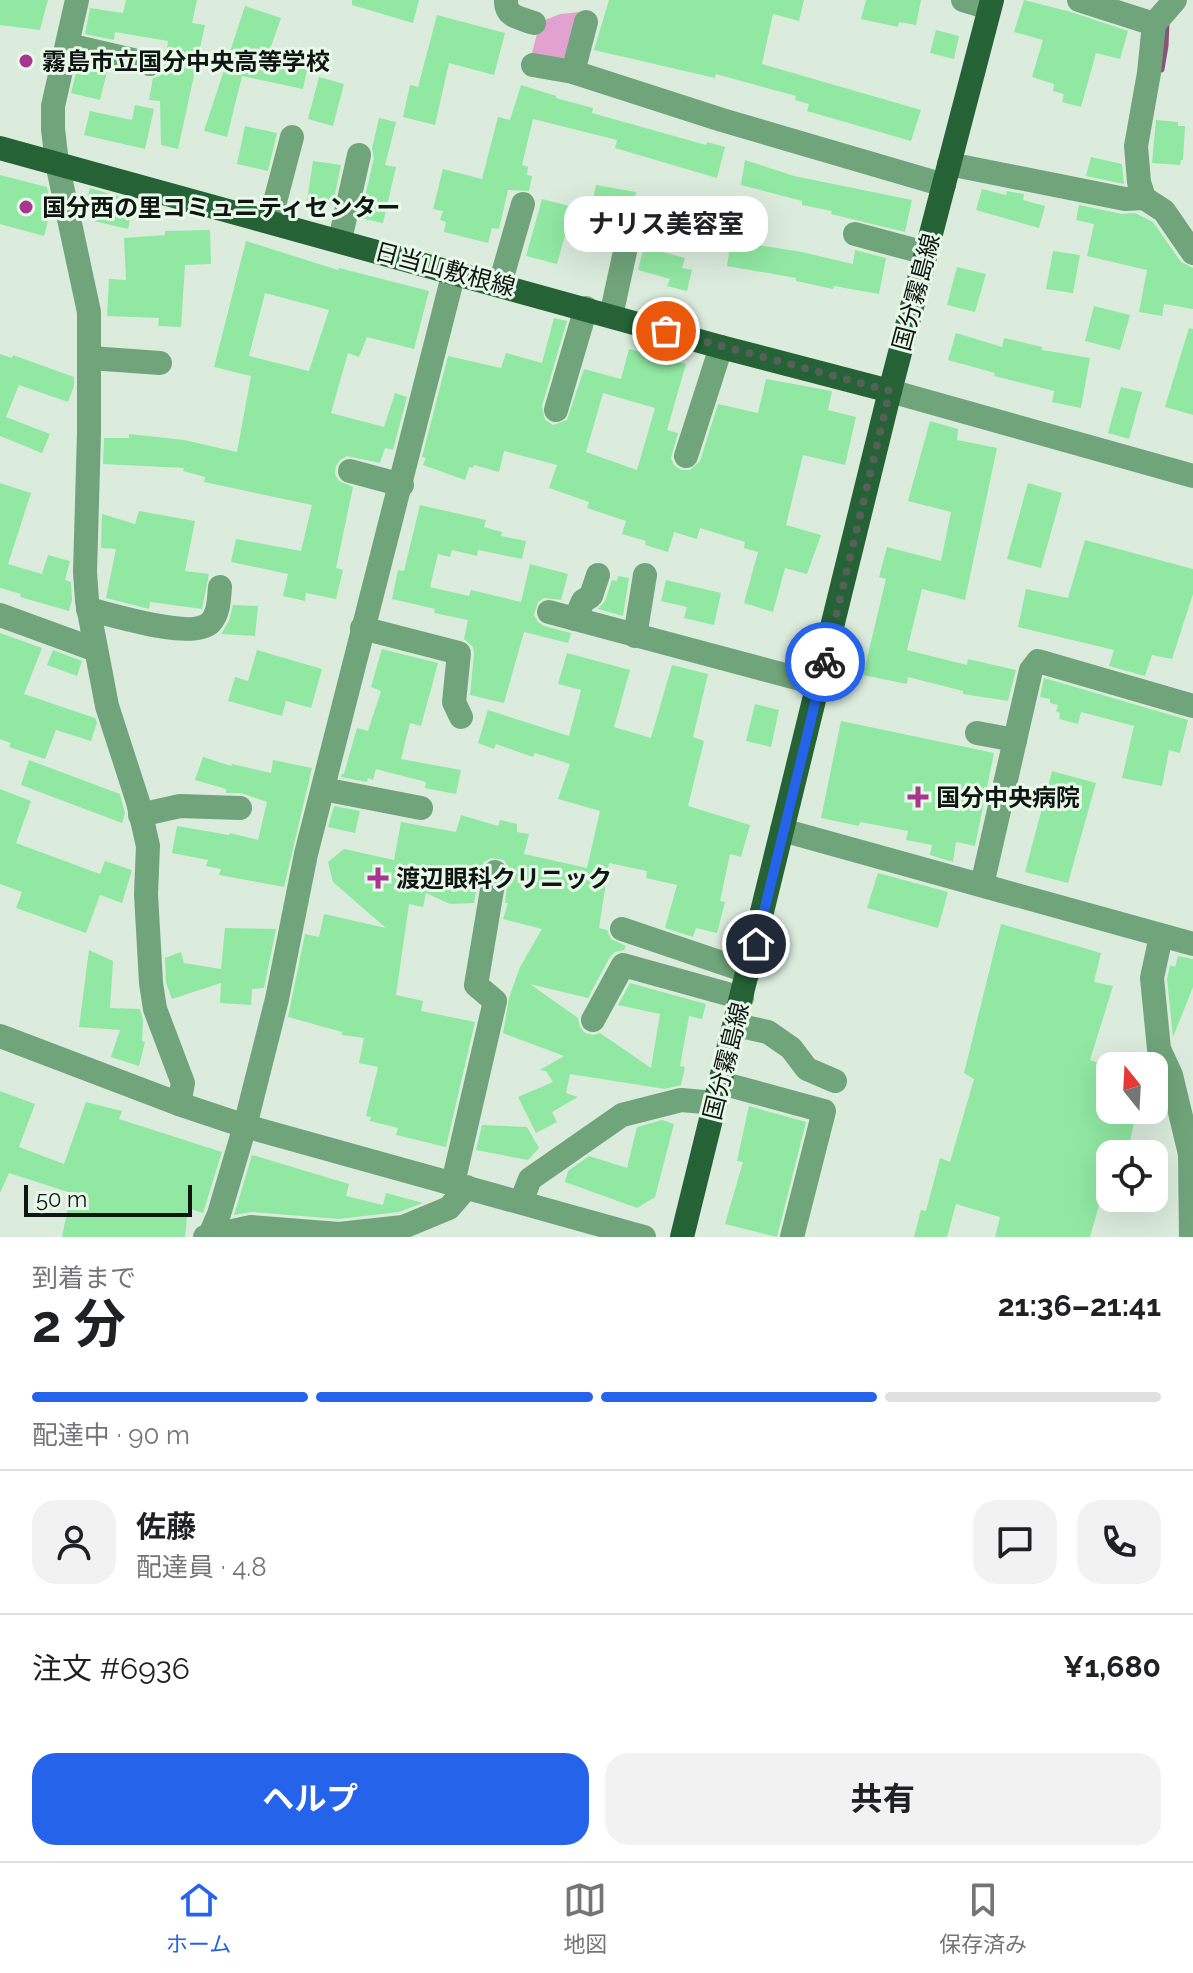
<!DOCTYPE html>
<html lang="ja">
<meta charset="utf-8">
<style>
body{margin:0;font-family:Raleway,"Noto Sans JP",sans-serif;background:#f2f2f2;color:#202124;height:100vh;display:flex;flex-direction:column;font-size:30px;white-space:nowrap}
*{box-sizing:border-box;margin:0}
p{font-size:26px;color:#757577}
.icon{flex:none;width:44px;height:44px;fill:none;stroke:currentColor;stroke-width:2;stroke-linecap:round;stroke-linejoin:round}
.map{position:relative;height:1237px;overflow:hidden}
.drawer{display:flex;flex-direction:column;background:#fff;flex:1}
.drawer>*{flex:none}
.needle{width:52px;rotate:342deg}
.buttons{position:absolute;left:1096px;top:1052px;display:grid;gap:16px}
.buttons a{display:grid;place-items:center;width:72px;height:72px;border-radius:16px;background:#fff;box-shadow:0 8px 32px #0002;font-size:40px}
.scale{position:absolute;left:24px;bottom:20px;width:168px;box-sizing:border-box;padding-left:8px;border:4px solid #0f1510;border-top:0;font-size:22px;line-height:28px;white-space:nowrap;color:#0f1510;-webkit-text-stroke:6px #e8f9ea;paint-order:stroke}
.pin{position:absolute;display:grid;place-items:center;width:68px;height:68px;color:#fff;margin:-34px;border:4px solid #fff;border-radius:50%;box-shadow:0 2px 8px #0007}
.courier{position:absolute;display:grid;place-items:center;width:80px;height:80px;margin:-40px;border:6px solid #2563eb;border-radius:50%;background:#fff;color:#222;box-shadow:0 2px 10px #0007}
.bubble{position:absolute;height:56px;border-radius:24px;background:#fff;box-shadow:0 8px 32px #0002;font-size:26px;font-weight:700;line-height:56px;text-align:center}
.overview em{font-style:normal;font-weight:700}
.overview div{display:flex;flex-direction:column-reverse}
.overview{display:flex;align-items:center;justify-content:space-between;height:136px;padding:0 32px}
h1{font-size:52px;font-weight:700;line-height:60px}
.bar{display:grid;grid-template-columns:repeat(4,1fr);gap:12px 8px;align-content:center;height:96px;padding:0 32px}
.bar i{height:10px;border-radius:6px;background:#e0e0e0}
.bar .active{background:#2563eb}
.bar p{grid-column:span 4}
.line{display:flex;align-items:center;gap:20px;padding:0 32px;border-top:2px solid #e0e0e0}
.line div{flex:1}
.round{display:grid;place-items:center;flex:none;width:84px;height:84px;border-radius:24px;background:#f2f2f2}
.cta{display:flex;gap:16px;margin-top:auto;padding:16px 32px}
.cta a{flex:1;height:92px;border-radius:24px;background:#2563eb;color:#fff;font-size:32px;font-weight:700;line-height:92px;text-align:center}
.cta a+a{background:#f2f2f2;color:#202124}
.menu{display:flex;justify-content:space-around;align-items:center;height:112px;border-top:2px solid #e0e0e0;background:#fff;font-size:22px;color:#757577}
.menu a{display:grid;justify-items:center;gap:4px}
.menu .active{color:#2563eb}
.map>svg:first-child{display:block}
.green{fill:#e2a2cf}
.lines{fill:none;stroke-linecap:round;stroke-linejoin:round}
.stream{stroke:#89527a;stroke-width:7}
.building{fill:#91e8a3;fill-rule:evenodd}
.minor{stroke:#70a47a;stroke-width:24}
.major{stroke:#256236;stroke-width:24}
.done{stroke:#566058;stroke-width:8;stroke-dasharray:0 14.4}
.route{stroke:#2563eb;stroke-width:10}
.poi-dot{fill:#a8358f;stroke:#e8f9ea;stroke-width:3}
.labels{text-anchor:middle;dominant-baseline:central;stroke-width:6;stroke-linejoin:round;paint-order:stroke}
.poi-label{font-size:24px;font-weight:bold;fill:#0f1510;stroke:#e8f9ea;text-anchor:start}
.street-label{font-size:24px;fill:#0f1510;stroke:#e8f9ea}
</style>
<div class="map">
<svg width="1193" height="1237" viewBox="0 0 1193 1237">
<rect width="100%" height="100%" fill="#dbecdd"/>
<path class="green" d="M580 12 563 64 531 57 540 22 560 14Z"/>
<g class="lines">
<path class="stream" d="M1161 69 1165 46 1166 22"/>
</g>
<g class="building">
<path d="M0 0H48L40 30 0 25Z"/>
<path d="M126 0H197L192 23 205 25 178 149 161 145 160 101 149 100 153 78 160 76 164 68 168 41 115 32 114 40 85 34 90 8 123 13Z"/>
<path d="M352 0H419L413 23 352 5Z"/>
<path d="M609 0H804L799 21 773 14 762 64 921 110 911 141 807 111 809 104 795 100 796 96 716 74 715 78 594 50Z"/>
<path d="M866 0H921L916 25 899 22 898 27 861 19Z"/>
<path d="M1024 0 1071 12 1128 31 1120 59 1096 53 1081 107 1062 102 1064 94 1053 91 1054 84 1032 77 1043 40 1014 32Z"/>
<path d="M245 6 281 18 269 52 309 61 303 89 242 76 227 137 204 131Z"/>
<path d="M437 15 505 33 494 75 449 63 435 125 403 117 410 85 418 87Z"/>
<path d="M936 30 959 36 954 59 930 53Z"/>
<path d="M78 65 107 72 100 100 71 93Z"/>
<path d="M319 77 344 84 333 126 308 119Z"/>
<path d="M521 85 556 96V98L593 108 592 113 706 145 707 142 725 147 717 178 615 148 617 140 533 119 522 165 528 167 527 175 532 176 529 191 508 190 499 229 492 228 488 243 444 232 446 222 440 220 443 211 433 209 443 169 482 179 498 117 510 120Z"/>
<path d="M135 105 154 109 145 149 84 135 90 111 132 120Z"/>
<path d="M379 118 396 122 385 165 396 167 383 223 360 218 374 158 372 148Z"/>
<path d="M1156 120 1178 122V126H1185L1183 160H1181L1180 165 1152 163Z"/>
<path d="M245 126 277 133 268 171 237 164Z"/>
<path d="M1091 157 1122 164 1124 184 1086 176Z"/>
<path d="M745 160 794 176 912 200 905 232 831 214 832 211 802 205V201L741 185Z"/>
<path d="M313 161 341 165 333 204 307 201Z"/>
<path d="M0 175 47 187 51 209 44 236 0 224Z"/>
<path d="M596 185 636 192 629 230 588 223Z"/>
<path d="M90 188 134 201 128 229 93 221 97 207 86 205Z"/>
<path d="M982 189 1006 195 1007 191 1024 194 1023 200 1045 206 1039 228 976 210Z"/>
<path d="M542 199 573 207 557 264 526 256Z"/>
<path d="M1079 205 1122 214 1135 213 1153 222 1181 262 1193 268V309L1164 304 1162 316 1139 312 1147 270 1087 256 1094 224 1076 220Z"/>
<path d="M210 230 211 264 185 265 181 327 158 326 159 318 107 316 109 279 126 280 124 238 165 235V231Z"/>
<path d="M246 241 338 270 339 268 429 291 414 349 367 337 359 357 348 353 331 413 384 427 395 393 407 397 393 450 385 448 380 463 347 456 340 460 336 466 335 474 339 481 353 487 336 568 343 570 336 599 306 593 305 601 283 596 288 574 231 562 236 539 301 551 312 505 204 482 205 477 183 471 184 468 103 464 104 438H129V434L184 440 237 452 251 376 214 367ZM265 293 329 310 309 371 249 356Z"/>
<path d="M731 241 802 252 853 264 855 250 886 258 879 294 834 286 833 289 796 281V278L727 266Z"/>
<path d="M644 247 685 258 682 268 692 270 687 291 667 286 670 279 638 270Z"/>
<path d="M1053 251 1080 255 1073 293 1046 289Z"/>
<path d="M957 267 986 274 975 312 947 305Z"/>
<path d="M1094 306 1130 315 1120 350 1085 341Z"/>
<path d="M554 318 567 321 542 406 545 420 553 425 567 420 584 369 621 379 629 349 686 364 667 430 678 433 671 458 674 465 681 470H690L700 461 718 404 758 413 766 379 832 391 828 410 856 417 845 465 803 455 786 525 821 535 807 574 785 568 773 612 744 603 758 552 744 548 745 542 700 528 697 539 674 532 668 552 645 545 646 541 622 534 626 521 587 508 589 502 549 488 557 465 504 451 499 472 474 465 473 468 469 467 465 480 423 465 426 458 422 457 448 356 501 368 506 353 542 363ZM603 393 655 408 637 470 586 452Z"/>
<path d="M1189 328 1193 329V415L1165 407Z"/>
<path d="M956 333 1002 347 1004 338 1042 347V350L1090 358 1081 408 1052 402 1054 391 994 376 995 373 948 360Z"/>
<path d="M0 354 12 358 13 355 74 377V386L68 402 19 385 6 417 50 434 42 453 0 436Z"/>
<path d="M1121 387 1142 392 1129 439 1108 433Z"/>
<path d="M930 421 958 429 957 440 997 448 965 600 922 589 907 650 967 665 968 659 1016 670 1008 701 963 694V691L908 677 907 684 863 675 886 579 879 577 887 547 941 561 951 512 908 501Z"/>
<path d="M0 483 31 493 8 564 42 574 48 555 70 561 65 580 71 582 72 600 69 611 20 597 21 594 0 588Z"/>
<path d="M1028 483 1062 493 1041 568 1007 559Z"/>
<path d="M420 505 486 520 484 527 502 532 501 536 526 541 522 559 478 550 477 556 452 550 450 557 438 554 430 587 469 596 471 590 521 602 530 564 568 574 561 600 544 598 538 602 534 615 538 622 544 626 571 633 568 643 524 632 504 703 470 695 474 654 473 647 464 639 468 620 434 613 435 609 392 599 398 570 404 571Z"/>
<path d="M139 511 195 521 185 571 209 574 202 609 150 602 149 609 106 598 116 549 101 548 102 514 135 524Z"/>
<path d="M1085 540 1193 569V594L1172 659 1152 655 1145 676 1109 666 1114 650 1018 627 1026 589 1068 598Z"/>
<path d="M618 576 629 578 623 616 598 609 605 601 612 580 617 581Z"/>
<path d="M666 580 721 593 714 625 684 618 687 607 661 601Z"/>
<path d="M233 605 258 606 255 636 221 634 229 621Z"/>
<path d="M0 633 42 648 24 694 95 718 97 723 91 741 56 730 45 759 9 747 11 743 0 739Z"/>
<path d="M382 649 438 663 421 726 410 723 401 759 461 770 456 794 425 788 426 782 376 769 373 780 368 778 367 782 341 777 342 774H344L357 728 368 731 381 691 371 687Z"/>
<path d="M53 650 82 661 77 676 47 665Z"/>
<path d="M257 650 322 669 311 708 286 701 282 716 228 701 235 677 248 681Z"/>
<path d="M567 653 630 670 614 727 651 738 672 665 708 674 693 737 704 741 688 806 750 825 741 857 730 854 720 901 725 902 717 933 696 928 693 937 665 928 677 885 646 878 647 871 609 863 599 928 607 930 611 939 626 946 624 950 615 952 610 957 588 998 530 984 578 1018 580 1027 585 1033 593 1035 600 1033 651 1068 660 1014 618 1005 630 983 706 1004 702 1019 689 1016 680 1066 685 1067 681 1085 665 1089 570 1074 566 1093 578 1097 552 1112 557 1122 536 1133 518 1097 553 1082 546 1071 540 1070 564 1056 503 1033 509 998 520 967 542 929 503 919 508 903H505L509 868 504 860 491 858 484 862 480 869 474 903 450 904 426 893 423 907 409 904 396 995 423 1001 421 1011 475 1022 446 1147 396 1135 398 1128 370 1121 371 1117 366 1116 378 1067 359 1063 364 1038 342 1035V1032L288 1017 305 934 319 937 324 914 386 928 333 882 328 862 344 849 394 860 401 822 456 832 461 815 498 826 500 820 517 824V832L529 834 524 854 587 868 600 811 558 799 570 764 535 753 533 757 496 744 494 749 478 743 488 710 569 736 581 690 558 684Z"/>
<path d="M1044 678 1188 720 1180 753 1169 750 1162 786 1122 778 1134 726 1081 712 1078 724 1059 719 1060 713 1056 711 1058 705 1050 703V699L1040 697Z"/>
<path d="M755 704 779 710 771 747 746 741Z"/>
<path d="M841 721 994 753 975 846 956 842 953 862 930 855 932 845 906 840 908 831 860 822 859 826 821 818Z"/>
<path d="M203 757 231 766 232 764 271 773 273 760 312 768 284 887 219 875 221 869 206 866 208 860 172 853 177 826 229 835 230 833 258 840 267 802 241 793H226V789L195 780Z"/>
<path d="M29 760 120 794 125 813 122 823 21 785Z"/>
<path d="M1052 771 1096 783 1068 883 1025 872Z"/>
<path d="M0 789 31 801 16 843 100 874 105 861 132 870 122 903 100 895 86 933 16 908 22 892 0 884Z"/>
<path d="M334 806 360 811 355 833 328 827Z"/>
<path d="M878 873 948 892 938 928 867 908Z"/>
<path d="M1001 924 1101 953 1094 982 1113 986 1090 1060 1110 1067V1110H1124L1123 1116 1135 1119 1127 1154H1110V1184H1105L1090 1237H995L1000 1217 956 1204 947 1237H914L921 1210 926 1211 940 1158 950 1162 974 1079 964 1073Z"/>
<path d="M225 928 276 929 264 988 252 989 251 1005 220 1003 221 983 172 999 166 983 165 958 181 952 184 963 221 969Z"/>
<path d="M89 950 113 961 110 1008 140 1009 143 1020 142 1041 145 1042 139 1066 111 1057 120 1030 79 1027Z"/>
<path d="M1178 956 1193 959V987L1173 1037 1167 979 1170 965 1175 967Z"/>
<path d="M0 1091 35 1104 19 1147 64 1164 86 1102 122 1111 119 1119 222 1152 203 1213 188 1208 185 1237H62L71 1193 9 1173 0 1193Z"/>
<path d="M749 1106 806 1122 777 1237 725 1224 743 1162 737 1161Z"/>
<path d="M662 1120 674 1124 655 1197 637 1208 565 1182 568 1171 589 1156 627 1168 637 1127Z"/>
<path d="M482 1125 527 1127 539 1148 528 1160 476 1150Z"/>
<path d="M252 1155 349 1184 346 1196 383 1205 386 1193 423 1203 399 1212 339 1219 252 1212 234 1215Z"/>
</g>
<g class="lines">
<g class="minor">
<path d="M77 0 53 106V129L57 163 89 312V433L85 572 87 601 107 706 138 802 148 846 146 894 151 983 155 1009 183 1083 179 1104"/>
<path d="M506 0C505 17 520 18 534 23"/>
<path d="M963 0 989 8"/>
<path d="M1079 0 1154 24"/>
<path d="M1175 0 1154 24 1149 73 1136 146 1139 182 1144 198 1164 211 1193 253"/>
<path d="M68 45 150 64"/>
<path d="M533 65 573 72 722 120 944 185"/>
<path d="M573 72 586 22"/>
<path d="M949 164 1125 199 1144 198"/>
<path d="M270 221 292 137"/>
<path d="M855 234 926 253"/>
<path d="M340 240 359 155"/>
<path d="M500 284 523 204"/>
<path d="M611 316 626 247"/>
<path d="M90 358 160 363"/>
<path d="M890 391 1193 476"/>
<path d="M556 410 586 308"/>
<path d="M686 456 721 347"/>
<path d="M350 471 402 485"/>
<path d="M88 609C113 615 191 640 210 623 219 614 219 599 220 587"/>
<path d="M549 612 819 684"/>
<path d="M0 615 96 650"/>
<path d="M575 619 583 601 591 596 598 575"/>
<path d="M362 628 459 653 454 702 461 717"/>
<path d="M635 636 645 575"/>
<path d="M977 733 1015 740"/>
<path d="M323 789 421 808"/>
<path d="M140 815 180 806 240 808"/>
<path d="M782 830 1193 944"/>
<path d="M982 885 1031 670 1038 661 1193 706"/>
<path d="M622 929 749 972"/>
<path d="M1161 936 1152 978 1159 1049 1171 1075 1190 1154 1191 1237"/>
<path d="M593 1020 623 965 742 998"/>
<path d="M736 1025 768 1032 791 1048 807 1069 835 1081"/>
<path d="M0 1036 179 1104 245 1126 644 1237"/>
<path d="M721 1083 824 1111 792 1237"/>
<path d="M453 1183 495 1001 476 985 495 872"/>
<path d="M521 1202 530 1179 622 1115 681 1100 716 1103"/>
<path d="M205 1237 251 1227 339 1234 403 1227 449 1208 467 1187"/>
<path d="M209 1237 219 1214 245 1126 277 999 306 854 454 272"/>
</g>
<g class="major">
<path d="M0 148 721 347 890 391"/>
<path d="M682 1237 890 391 992 0"/>
</g>
</g>
<g class="lines">
<path class="done" d="M666 331 890 391 825 662"/>
<path class="route" d="M756 944 825 662"/>
</g>
<g class="poi-dot">
<circle cx="26" cy="61" r="8"/>
<circle cx="26" cy="207" r="8"/>
<path d="M914 785h8v8h8v8h-8v8h-8v-8h-8v-8h8z"/>
<path d="M374 866h8v8h8v8h-8v8h-8v-8h-8v-8h8z"/>
</g>
<g class="labels">
<g class="poi-label">
<text x="42" y="61">霧島市立国分中央高等学校</text>
<text x="42" y="207">国分西の里コミュニティセンター</text>
<text x="936" y="797">国分中央病院</text>
<text x="396" y="878">渡辺眼科クリニック</text>
</g>
<g class="street-label">
<text transform="translate(445 269) rotate(15)">日当山敷根線</text>
<text transform="translate(916 292) rotate(-75)">国分霧島線</text>
<text transform="translate(726 1061) rotate(-76)">国分霧島線</text>
</g>
</g>
</svg>
<div class="buttons">
<a><svg class="needle" viewBox="-14 -14 28 28"><path d="M0-13l5 13h-10z" fill="#e53935"/><path d="M0 13l5-13h-10z" fill="#757577"/></svg></a>
<a><svg class="icon" aria-label="locate" viewBox="0 0 24 24"><circle cx="12" cy="12" r="6"/><path d="M12 2v4M12 18v4M2 12h4M18 12h4"/></svg></a>
</div>
<div class="scale">50 m</div>
<div class="pin" style="left:666px;top:331px;background:#ea580c"><svg class="icon" aria-label="bag" viewBox="0 0 24 24"><path d="M5 8h14l-1 12H6zM9 8a3 3 0 0 1 6 0"/></svg></div>
<div class="pin" style="left:756px;top:944px;background:#1f2937"><svg class="icon" aria-label="home" viewBox="0 0 24 24"><path d="M3 11l9-7 9 7M6 9v11h12V9"/></svg></div>
<div class="courier" style="left:825px;top:662px"><svg class="icon" aria-label="bike" viewBox="0 0 24 24"><circle cx="6" cy="16" r="4"/><circle cx="18" cy="16" r="4"/><path d="M6 16l4-8h5l3 8M10 8l3 8H6M13 5h3"/></svg></div>
<div class="bubble" style="left:564px;top:196px;width:204px">ナリス美容室</div>
</div>
<section class="drawer">
<div class="overview"><div><h1>2 分</h1><p>到着まで</p></div><em>21:36–21:41</em></div>
<div class="bar"><i class="active"></i><i class="active"></i><i class="active"></i><i></i><p>配達中 · 90 m</p></div>
<div class="line" style="height:144px"><a class="round"><svg class="icon" aria-label="person" viewBox="0 0 24 24"><circle cx="12" cy="8" r="4"/><path d="M4 21q1-7 8-7t8 7"/></svg></a><div><b>佐藤</b><p>配達員 · 4.8</p></div><a class="round"><svg class="icon" aria-label="chat" viewBox="0 0 24 24"><path d="M4 5h16v11H9l-5 4z"/></svg></a><a class="round"><svg class="icon" aria-label="phone" viewBox="0 0 24 24"><path d="M5 4h4l2 5-3 2q2 4 5 5l2-3 5 2v4C11 20 4 13 5 4z"/></svg></a></div>
<div class="line" style="height:104px"><div>注文 #6936</div><b>¥1,680</b></div>
<div class="cta"><a>ヘルプ</a><a>共有</a></div>
</section>
<nav class="menu">
<a class="active"><svg class="icon" aria-label="home" viewBox="0 0 24 24"><path d="M3 11l9-7 9 7M6 9v11h12V9"/></svg>ホーム</a>
<a><svg class="icon" aria-label="map" viewBox="0 0 24 24"><path d="M3 6l6-2 6 2 6-2v14l-6 2-6-2-6 2zM9 4v14M15 6v14"/></svg>地図</a>
<a><svg class="icon" aria-label="saved" viewBox="0 0 24 24"><path d="M7 4h10v16l-5-4-5 4z"/></svg>保存済み</a>
</nav>
